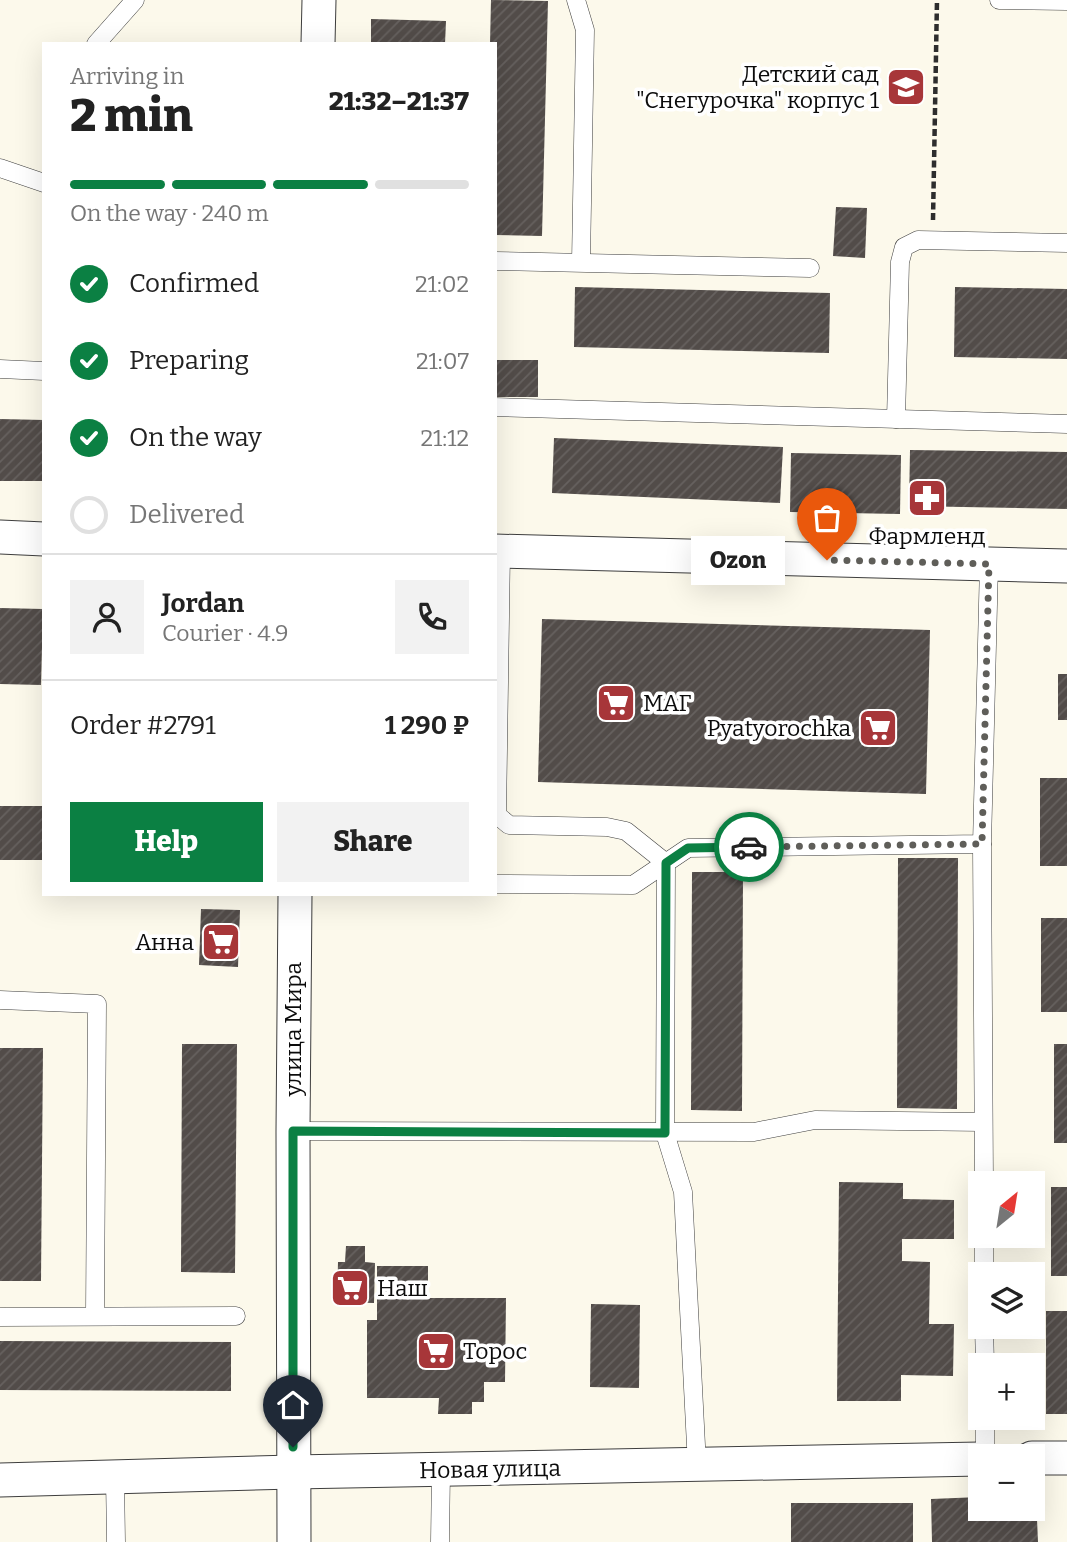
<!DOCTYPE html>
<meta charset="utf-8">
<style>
body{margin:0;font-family:Bitter,serif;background:#f2f2f2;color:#222;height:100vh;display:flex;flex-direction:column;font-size:26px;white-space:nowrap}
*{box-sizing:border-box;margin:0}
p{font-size:23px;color:#767676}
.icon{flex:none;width:38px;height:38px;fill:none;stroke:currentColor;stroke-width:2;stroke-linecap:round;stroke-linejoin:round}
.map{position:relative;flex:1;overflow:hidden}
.sheet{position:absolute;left:42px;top:42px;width:455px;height:854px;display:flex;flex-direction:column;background:#fff;border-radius:0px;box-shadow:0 7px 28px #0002}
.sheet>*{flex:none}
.needle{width:46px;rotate:30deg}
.controls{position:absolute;left:968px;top:1171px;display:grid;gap:14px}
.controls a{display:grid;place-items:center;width:77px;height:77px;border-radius:0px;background:#fff;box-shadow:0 7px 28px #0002;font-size:35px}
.pin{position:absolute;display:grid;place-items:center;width:60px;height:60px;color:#fff;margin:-72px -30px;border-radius:50% 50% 50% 0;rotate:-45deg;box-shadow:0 0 7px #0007}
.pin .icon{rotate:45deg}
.courier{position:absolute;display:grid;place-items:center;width:70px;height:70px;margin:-35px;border:5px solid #0b8043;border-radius:50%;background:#fff;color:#222;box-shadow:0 2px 9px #0007}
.bubble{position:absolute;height:49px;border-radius:0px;background:#fff;box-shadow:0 7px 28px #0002;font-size:23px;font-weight:800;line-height:49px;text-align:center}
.headline em{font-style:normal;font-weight:800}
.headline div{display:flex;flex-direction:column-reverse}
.headline{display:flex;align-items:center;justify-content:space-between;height:119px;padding:0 28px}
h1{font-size:46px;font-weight:800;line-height:52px}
.bar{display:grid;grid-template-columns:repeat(4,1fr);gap:10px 7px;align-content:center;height:84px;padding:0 28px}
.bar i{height:9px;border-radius:5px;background:#e0e0e0}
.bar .current{background:#0b8043}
.bar p{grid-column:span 4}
.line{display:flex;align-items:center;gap:18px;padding:0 28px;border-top:2px solid #e0e0e0}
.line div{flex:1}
.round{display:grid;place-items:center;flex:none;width:74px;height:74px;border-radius:0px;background:#f2f2f2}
ol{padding:0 28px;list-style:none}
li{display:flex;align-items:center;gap:21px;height:77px}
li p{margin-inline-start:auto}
li .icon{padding:7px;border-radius:50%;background:#0b8043;color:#fff;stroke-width:4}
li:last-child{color:#767676}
li i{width:38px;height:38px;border:4px solid #e0e0e0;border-radius:50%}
.button{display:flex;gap:14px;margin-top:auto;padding:14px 28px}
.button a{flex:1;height:80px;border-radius:0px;background:#0b8043;color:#fff;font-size:28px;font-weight:800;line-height:80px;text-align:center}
.button a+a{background:#f2f2f2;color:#222}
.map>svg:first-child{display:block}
.building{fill:url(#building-hatch)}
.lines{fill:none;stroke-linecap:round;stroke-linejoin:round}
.service-casing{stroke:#3e3e3e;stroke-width:19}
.minor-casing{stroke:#3e3e3e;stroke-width:35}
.path{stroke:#2d2d2d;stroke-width:4.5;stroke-dasharray:7 3.5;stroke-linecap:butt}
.service{stroke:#fff;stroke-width:18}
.minor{stroke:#fff;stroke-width:33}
.done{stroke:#5f5e59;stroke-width:7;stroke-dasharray:0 12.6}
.route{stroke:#0b8043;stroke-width:9}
.labels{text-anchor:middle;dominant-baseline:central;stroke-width:7;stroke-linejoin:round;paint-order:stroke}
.poi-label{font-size:23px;fill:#0b0b0b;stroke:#fff;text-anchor:end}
.street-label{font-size:23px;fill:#0b0b0b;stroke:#fff}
</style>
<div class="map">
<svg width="1067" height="1542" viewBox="0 0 1067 1542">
<defs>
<pattern id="building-hatch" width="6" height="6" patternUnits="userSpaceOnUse" patternTransform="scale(1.75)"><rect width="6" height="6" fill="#524c49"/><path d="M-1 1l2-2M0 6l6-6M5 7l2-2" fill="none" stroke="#66615f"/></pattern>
</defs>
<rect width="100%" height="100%" fill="#fcf9eb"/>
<g class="building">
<path d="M491 0 548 1 542 236 495 235V44H490Z"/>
<path d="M371 19 446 21 445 44H371Z"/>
<path d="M836 207 867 208 865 258 833 256Z"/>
<path d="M575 287 830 293 829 353 574 347Z"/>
<path d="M955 287 1067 289V359L954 357Z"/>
<rect x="497" y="360" width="41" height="37"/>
<path d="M0 419 44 420V481H0Z"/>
<path d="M554 438 783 447 780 503 552 493Z"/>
<path d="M910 450 1067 452V509L909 506Z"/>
<path d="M791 453 901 455 900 514 790 512Z"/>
<path d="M0 608 43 609 41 685 0 684Z"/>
<path d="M542 619 930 630 926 794 538 782Z"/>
<rect x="1058" y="674" width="9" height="46"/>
<rect x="1040" y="778" width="27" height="88"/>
<rect x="0" y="806" width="44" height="54"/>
<path d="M898 858H958L957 1109 897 1108Z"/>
<path d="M692 872H743L742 1111 691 1110Z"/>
<path d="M201 909 240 910 238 967 199 965Z"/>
<rect x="1041" y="918" width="26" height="94"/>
<path d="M182 1044H237L235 1273 181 1272Z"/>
<rect x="1054" y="1044" width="13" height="99"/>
<path d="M0 1048H43L41 1281H0Z"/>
<path d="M839 1182 903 1183V1199L954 1200V1239H902V1261L930 1262 929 1324H954L953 1376 901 1375V1401H837Z"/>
<rect x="1051" y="1187" width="16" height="89"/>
<path d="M346 1246H365V1262L375 1263 374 1303 337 1302 338 1262H345Z"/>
<path d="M377 1266H428V1298H506L505 1382H484V1402H472V1414H438L439 1398H367V1320H377Z"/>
<path d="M591 1304 640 1305 639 1388 590 1387Z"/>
<rect x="1046" y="1311" width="21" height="103"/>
<path d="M0 1341 231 1342V1391L0 1390Z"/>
<path d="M1032 1496H1036L1038 1542H932L931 1499 980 1497V1508H1032Z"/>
<rect x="791" y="1503" width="122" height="39"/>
</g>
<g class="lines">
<g class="service-casing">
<g id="service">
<path d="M576 0 585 30 581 262"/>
<path d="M999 0 1067 1"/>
<path d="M96 44 135 0"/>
<path d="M0 168 44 183"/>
<path d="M495 261 810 268"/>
<path d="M0 369 44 371"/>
<path d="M495 407 1067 424"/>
<path d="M896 419 900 262 904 247 918 240 1067 243"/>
<path d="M501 551 497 815 509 825 607 827 626 831 666 863 665 1133 683 1192 697 1465"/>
<path d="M982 844 984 1183"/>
<path d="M495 884 633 885 688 848 982 844 989 564"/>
<path d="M0 1000 97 1004 95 1315"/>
<path d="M293 1131 754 1132 815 1120 983 1122"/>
<path d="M984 1236V1274"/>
<path d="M0 1317 236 1316"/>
<path d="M984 1326 985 1365"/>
<path d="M985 1418V1456"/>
<path d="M115 1477 116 1542"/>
<path d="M440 1542 441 1470"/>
</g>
</g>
<g class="minor-casing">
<g id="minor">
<path d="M318 44 319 0"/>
<path d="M0 537 44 539"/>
<path d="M495 551 1067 566"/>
<path d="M1032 1458H1067"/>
<path d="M0 1480 293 1472 980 1459"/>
<path d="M294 1542 293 1131 295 894"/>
</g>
</g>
<path class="path" d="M933 220 937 0"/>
<use href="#service" class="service"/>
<use href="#minor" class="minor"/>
</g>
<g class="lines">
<path class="done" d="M749 847 982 844 989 564 827 560"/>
<path class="route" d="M293 1447V1131L665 1133 666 863 688 848 749 847"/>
</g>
<defs>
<g id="school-square" transform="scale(2.0125)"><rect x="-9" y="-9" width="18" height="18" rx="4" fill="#a73639" stroke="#fff"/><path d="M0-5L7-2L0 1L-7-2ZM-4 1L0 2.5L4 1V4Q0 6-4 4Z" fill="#fff"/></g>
<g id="pharmacy-square" transform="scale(2.0125)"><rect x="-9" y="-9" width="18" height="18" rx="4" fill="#a73639" stroke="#fff"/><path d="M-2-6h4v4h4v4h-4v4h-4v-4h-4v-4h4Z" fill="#fff"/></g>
<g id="supermarket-square" transform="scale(2.0125)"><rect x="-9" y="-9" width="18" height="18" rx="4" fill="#a73639" stroke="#fff"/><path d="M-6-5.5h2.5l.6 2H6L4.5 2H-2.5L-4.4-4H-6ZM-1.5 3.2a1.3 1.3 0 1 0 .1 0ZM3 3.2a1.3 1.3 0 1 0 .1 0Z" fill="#fff"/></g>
</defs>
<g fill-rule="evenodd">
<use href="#school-square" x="906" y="87"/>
<use href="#pharmacy-square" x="927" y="498"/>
<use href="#supermarket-square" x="616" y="703"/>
<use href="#supermarket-square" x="878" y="728"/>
<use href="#supermarket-square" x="221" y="942"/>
<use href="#supermarket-square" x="350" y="1288"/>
<use href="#supermarket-square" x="436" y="1351"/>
</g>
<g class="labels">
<g class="poi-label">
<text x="879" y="74">Детский сад<tspan x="879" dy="26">"Снегурочка" корпус 1</tspan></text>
<text x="927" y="536" text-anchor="middle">Фармленд</text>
<text x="643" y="703" text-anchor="start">МАГ</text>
<text x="851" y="728">Pyatyorochka</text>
<text x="194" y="942">Анна</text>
<text x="377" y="1288" text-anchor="start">Наш</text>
<text x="463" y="1351" text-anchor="start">Торос</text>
</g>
<g class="street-label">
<text transform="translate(293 1029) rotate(-90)">улица Мира</text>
<text transform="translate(490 1469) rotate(-1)">Новая улица</text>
</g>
</g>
</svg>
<div class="controls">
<a><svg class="needle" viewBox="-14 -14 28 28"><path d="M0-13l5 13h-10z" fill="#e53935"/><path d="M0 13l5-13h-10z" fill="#767676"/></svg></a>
<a><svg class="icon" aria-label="layers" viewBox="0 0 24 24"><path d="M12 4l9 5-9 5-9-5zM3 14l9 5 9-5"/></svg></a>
<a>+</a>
<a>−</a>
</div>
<div class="pin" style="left:827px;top:560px;background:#ea580c"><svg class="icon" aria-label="bag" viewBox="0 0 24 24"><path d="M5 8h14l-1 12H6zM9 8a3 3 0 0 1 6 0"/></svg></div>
<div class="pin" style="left:293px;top:1447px;background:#1f2937"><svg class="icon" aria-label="home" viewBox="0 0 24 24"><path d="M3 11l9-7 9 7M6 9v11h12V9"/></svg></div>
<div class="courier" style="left:749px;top:847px"><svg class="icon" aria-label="car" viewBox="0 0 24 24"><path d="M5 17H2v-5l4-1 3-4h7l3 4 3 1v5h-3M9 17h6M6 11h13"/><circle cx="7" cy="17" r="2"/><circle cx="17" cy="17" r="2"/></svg></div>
<div class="bubble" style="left:691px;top:536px;width:94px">Ozon</div>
<section class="sheet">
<div class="headline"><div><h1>2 min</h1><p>Arriving in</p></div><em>21:32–21:37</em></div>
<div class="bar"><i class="current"></i><i class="current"></i><i class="current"></i><i></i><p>On the way · 240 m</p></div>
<ol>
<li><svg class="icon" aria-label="check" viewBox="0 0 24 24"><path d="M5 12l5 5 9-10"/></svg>Confirmed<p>21:02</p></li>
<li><svg class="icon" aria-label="check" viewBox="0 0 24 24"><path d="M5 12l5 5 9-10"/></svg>Preparing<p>21:07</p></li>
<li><svg class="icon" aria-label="check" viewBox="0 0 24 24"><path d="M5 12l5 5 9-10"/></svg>On the way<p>21:12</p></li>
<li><i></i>Delivered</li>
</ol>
<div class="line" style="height:126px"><a class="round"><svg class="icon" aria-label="person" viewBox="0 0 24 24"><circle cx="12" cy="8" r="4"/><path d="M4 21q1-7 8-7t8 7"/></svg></a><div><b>Jordan</b><p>Courier · 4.9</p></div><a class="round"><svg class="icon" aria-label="phone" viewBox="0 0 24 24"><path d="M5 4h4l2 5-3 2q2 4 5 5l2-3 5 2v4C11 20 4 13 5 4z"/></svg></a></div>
<div class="line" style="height:91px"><div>Order #2791</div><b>1 290 ₽</b></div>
<div class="button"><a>Help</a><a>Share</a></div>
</section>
</div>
